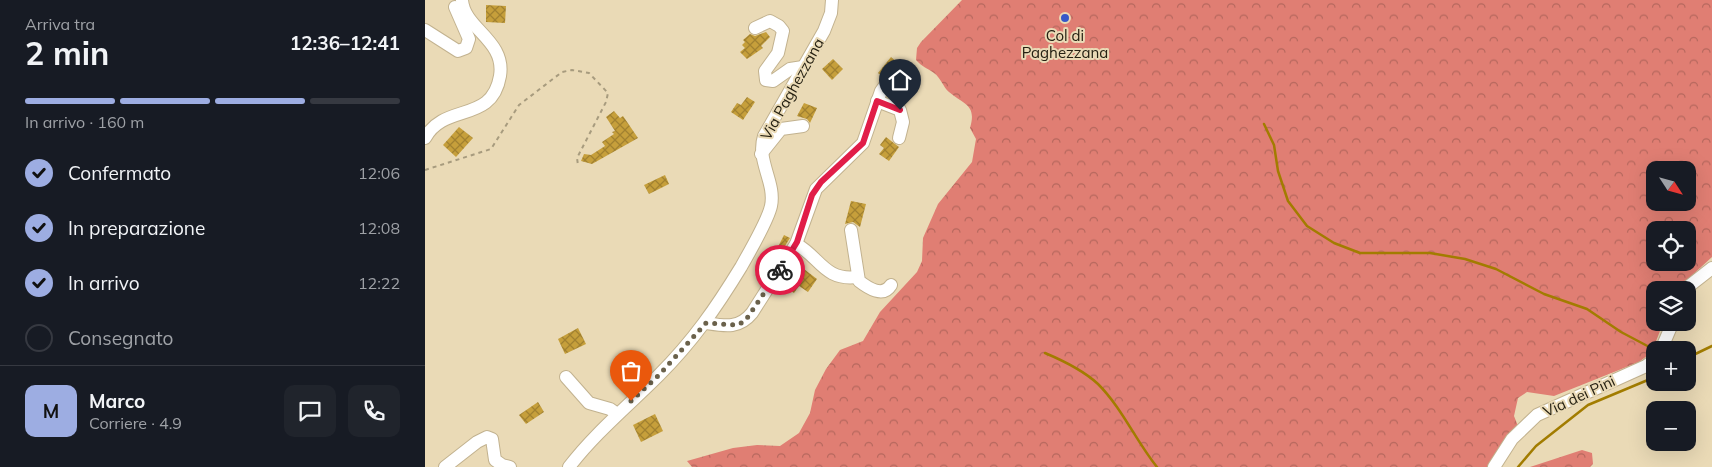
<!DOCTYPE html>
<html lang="it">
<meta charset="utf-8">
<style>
body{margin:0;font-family:Mulish,sans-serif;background:#20242c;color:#f1f3f6;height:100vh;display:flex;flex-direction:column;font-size:19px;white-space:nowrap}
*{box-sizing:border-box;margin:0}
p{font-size:16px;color:#9ea1a6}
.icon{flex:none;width:28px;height:28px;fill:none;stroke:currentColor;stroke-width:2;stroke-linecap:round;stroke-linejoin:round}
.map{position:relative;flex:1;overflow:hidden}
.sheet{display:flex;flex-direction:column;background:#171b24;width:425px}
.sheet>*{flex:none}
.needle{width:32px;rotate:126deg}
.buttons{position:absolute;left:1221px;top:161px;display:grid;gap:10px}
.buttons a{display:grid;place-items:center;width:50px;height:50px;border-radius:10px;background:#171b24;box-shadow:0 5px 20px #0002;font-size:25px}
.pin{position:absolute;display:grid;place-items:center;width:42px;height:42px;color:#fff;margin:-51px -21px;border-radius:50% 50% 50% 0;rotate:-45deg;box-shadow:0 0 5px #0007}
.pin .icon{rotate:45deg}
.courier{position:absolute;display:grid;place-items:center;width:50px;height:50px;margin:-25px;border:4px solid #e11d48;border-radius:50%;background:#fff;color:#222;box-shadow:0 1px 6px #0007}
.head em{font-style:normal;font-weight:700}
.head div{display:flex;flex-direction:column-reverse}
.head{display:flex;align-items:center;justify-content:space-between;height:85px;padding:0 25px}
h1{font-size:32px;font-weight:700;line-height:38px}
.bar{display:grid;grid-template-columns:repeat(4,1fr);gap:8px 5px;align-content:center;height:60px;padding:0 25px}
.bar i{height:6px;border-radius:4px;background:#363941}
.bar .on{background:#9dade2}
.bar p{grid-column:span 4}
.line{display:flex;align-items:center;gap:12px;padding:0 25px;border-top:1px solid #363941}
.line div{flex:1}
.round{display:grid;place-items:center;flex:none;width:52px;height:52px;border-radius:10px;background:#20242c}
ol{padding:0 25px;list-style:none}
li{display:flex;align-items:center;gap:15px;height:55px}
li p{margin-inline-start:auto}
li .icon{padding:5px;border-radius:50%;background:#9dade2;color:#111;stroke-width:4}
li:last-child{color:#9ea1a6}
li i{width:28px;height:28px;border:2px solid #363941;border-radius:50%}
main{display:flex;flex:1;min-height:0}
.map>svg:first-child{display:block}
.forest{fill:url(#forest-crowns);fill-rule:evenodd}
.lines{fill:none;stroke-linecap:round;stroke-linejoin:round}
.stream{stroke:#a27c00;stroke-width:2.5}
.building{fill:url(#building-cross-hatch)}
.minor-casing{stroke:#c2b28f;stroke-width:14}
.path{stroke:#a79b7e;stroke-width:2;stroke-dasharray:4 4;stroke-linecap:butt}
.minor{stroke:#fff;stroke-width:12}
.done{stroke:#6a614b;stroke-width:5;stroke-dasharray:0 9}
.route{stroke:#e11d48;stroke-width:6}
.poi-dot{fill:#3658c9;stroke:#eadab6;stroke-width:2}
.labels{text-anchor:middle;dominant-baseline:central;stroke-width:4;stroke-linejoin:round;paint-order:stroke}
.poi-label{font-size:15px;fill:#252012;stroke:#eadab6}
.street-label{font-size:15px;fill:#252012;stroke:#eadab6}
</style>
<main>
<section class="sheet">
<div class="head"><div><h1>2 min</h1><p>Arriva tra</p></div><em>12:36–12:41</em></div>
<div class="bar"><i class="on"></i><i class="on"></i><i class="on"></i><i></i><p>In arrivo · 160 m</p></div>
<ol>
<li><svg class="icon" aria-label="check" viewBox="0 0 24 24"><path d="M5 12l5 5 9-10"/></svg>Confermato<p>12:06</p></li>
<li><svg class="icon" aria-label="check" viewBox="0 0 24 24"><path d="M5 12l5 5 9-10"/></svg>In preparazione<p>12:08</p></li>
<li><svg class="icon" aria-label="check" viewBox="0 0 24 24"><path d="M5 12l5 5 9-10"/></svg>In arrivo<p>12:22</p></li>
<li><i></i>Consegnato</li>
</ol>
<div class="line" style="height:90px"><b class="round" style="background:#9dade2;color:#111">M</b><div><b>Marco</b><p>Corriere · 4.9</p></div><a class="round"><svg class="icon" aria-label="chat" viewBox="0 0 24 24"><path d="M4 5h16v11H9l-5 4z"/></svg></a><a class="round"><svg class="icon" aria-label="phone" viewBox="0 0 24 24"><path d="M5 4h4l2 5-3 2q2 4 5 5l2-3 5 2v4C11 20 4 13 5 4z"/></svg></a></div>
</section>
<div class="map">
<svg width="1287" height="467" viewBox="0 0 1287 467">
<defs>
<pattern id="forest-crowns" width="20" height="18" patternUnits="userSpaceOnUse" patternTransform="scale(1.25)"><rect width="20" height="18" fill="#e07e73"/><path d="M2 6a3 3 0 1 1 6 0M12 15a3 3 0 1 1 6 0" fill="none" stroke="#b5675d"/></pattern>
<pattern id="building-cross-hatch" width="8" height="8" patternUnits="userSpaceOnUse" patternTransform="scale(1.25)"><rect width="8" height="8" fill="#c69f3b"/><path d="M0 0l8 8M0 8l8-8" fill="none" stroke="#a18130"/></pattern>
</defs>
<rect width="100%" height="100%" fill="#eadab6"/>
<g class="forest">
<path d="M537 0H1287V257L1251 290H1230V322L1238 323 1227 352 1214 362 1129 396 1102 392 1093 398 1089 416 1093 426 1062 467H267L262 461 308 448 332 445 355 446 374 433 385 413 390 390 401 369 415 350 438 341 455 312 492 272 497 261 498 238 513 204 547 162 551 139 545 128C552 104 539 105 524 92 518 87 516 78 509 73 502 68 497 67 491 60L492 48 496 42ZM1230 170H1262V202H1230ZM1230 230H1262V262H1230Z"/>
<path d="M1157 450 1167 453 1168 464 1165 467H1105Z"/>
</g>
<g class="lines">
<g class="stream">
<path d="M839 124 849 145 853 171 863 201 882 226 909 243 935 253H1005L1040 259 1071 269 1119 294 1162 309 1196 332 1230 350"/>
<path d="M620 353C639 361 658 370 673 384 697 408 711 441 732 467"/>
<path d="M1262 358 1287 346"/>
<path d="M1093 467 1111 446 1163 405 1230 377"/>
</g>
</g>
<g class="building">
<path d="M61 5 81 6 80 23 61 22Z"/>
<path d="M341 32 345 37 336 46 338 48 322 59 315 52 320 48 317 45 320 42 318 40 325 34 330 36Z"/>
<path d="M466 57 474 64 469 70H462L457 76 453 73Z"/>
<path d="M408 59 418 69 407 80 397 69Z"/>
<path d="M322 97 330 102 318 120 306 112 312 103 316 105Z"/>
<path d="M379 103 392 108 385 123 382 119 372 116Z"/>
<path d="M189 111 195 118 198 116 213 138 167 164 156 161 159 154 166 155 180 146 177 142 189 134 187 132 190 131 181 117Z"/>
<path d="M34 127 48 138 31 157 18 145Z"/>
<path d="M461 137 474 147 464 161 454 154 459 148 455 145Z"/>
<path d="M240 175 244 184 224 194 219 185Z"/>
<path d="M426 201 441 204 435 227 428 222 420 224Z"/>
<path d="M359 235 365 238 353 257 349 255Z"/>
<path d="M375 266 392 279 383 292 374 286 369 293 360 287Z"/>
<path d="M153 328 161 344 140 354 133 339Z"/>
<path d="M205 356 214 373 191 384 186 373 190 371 187 366Z"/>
<path d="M113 402 119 412 101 424 94 415Z"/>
<path d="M230 414 238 431 216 442 208 425Z"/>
</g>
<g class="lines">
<g class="minor-casing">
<g id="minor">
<path d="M330 28 345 21 354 26 358 31 353 53 340 71 341 80 348 81 365 69 378 67"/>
<path d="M0 30 33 51 41 48 44 39 30 7"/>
<path d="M452 101 475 110 478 122 474 138"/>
<path d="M0 138C20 102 67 124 75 76 81 40 39 29 37 0"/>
<path d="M336 154 356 129 378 126"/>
<path d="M426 230 434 281C443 288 458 298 466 285"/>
<path d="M371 244C395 257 399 281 432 277"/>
<path d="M1259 290 1287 268"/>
<path d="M281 323C300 326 314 329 327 313L371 244 391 189 438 143 456 91 466 77"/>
<path d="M1236 350 1248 322"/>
<path d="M141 377 164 403 185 409 192 414"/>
<path d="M20 467 52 442 62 437 67 439 70 460 77 465 85 467"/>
<path d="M144 467C170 433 204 405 234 375 268 341 291 308 316 267 324 253 343 220 346 206 351 182 331 161 339 136L399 31 406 13 407 0"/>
<path d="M1069 467 1087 439 1112 415 1221 366 1230 359"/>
</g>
</g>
<path class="path" d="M0 170 66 149 94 105 137 72 147 70 164 73 183 93 181 102 152 158 153 165"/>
<use href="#minor" class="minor"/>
</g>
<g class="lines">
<path class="done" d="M206 401 234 375 281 323 312 325 320 321 355 270"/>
<path class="route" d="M355 270 372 242 387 195 396 182 438 143 452 101 475 110"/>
</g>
<circle class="poi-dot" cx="640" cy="18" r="5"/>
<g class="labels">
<g class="poi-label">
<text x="640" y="35">Col di<tspan x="640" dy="17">Paghezzana</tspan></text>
</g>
<g class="street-label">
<text transform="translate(367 89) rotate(-61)">Via Paghezzana</text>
<text transform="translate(1154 396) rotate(-25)">Via dei Pini</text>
</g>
</g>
</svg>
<div class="buttons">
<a><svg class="needle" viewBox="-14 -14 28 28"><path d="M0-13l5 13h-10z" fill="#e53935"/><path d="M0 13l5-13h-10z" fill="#9ea1a6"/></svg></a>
<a><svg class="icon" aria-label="locate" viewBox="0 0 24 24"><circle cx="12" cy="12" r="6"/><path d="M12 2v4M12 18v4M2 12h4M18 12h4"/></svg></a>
<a><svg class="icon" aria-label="layers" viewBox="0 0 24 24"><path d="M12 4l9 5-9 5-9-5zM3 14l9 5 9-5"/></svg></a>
<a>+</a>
<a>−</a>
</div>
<div class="pin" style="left:206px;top:401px;background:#ea580c"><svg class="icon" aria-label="bag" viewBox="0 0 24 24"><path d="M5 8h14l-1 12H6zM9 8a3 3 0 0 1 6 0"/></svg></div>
<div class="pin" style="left:475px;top:110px;background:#1f2937"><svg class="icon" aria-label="home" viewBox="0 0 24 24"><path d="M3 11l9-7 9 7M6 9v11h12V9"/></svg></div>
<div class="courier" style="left:355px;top:270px"><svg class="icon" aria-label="bike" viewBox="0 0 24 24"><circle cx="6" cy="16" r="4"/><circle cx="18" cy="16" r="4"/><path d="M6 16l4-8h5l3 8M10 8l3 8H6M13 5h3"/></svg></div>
</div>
</main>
